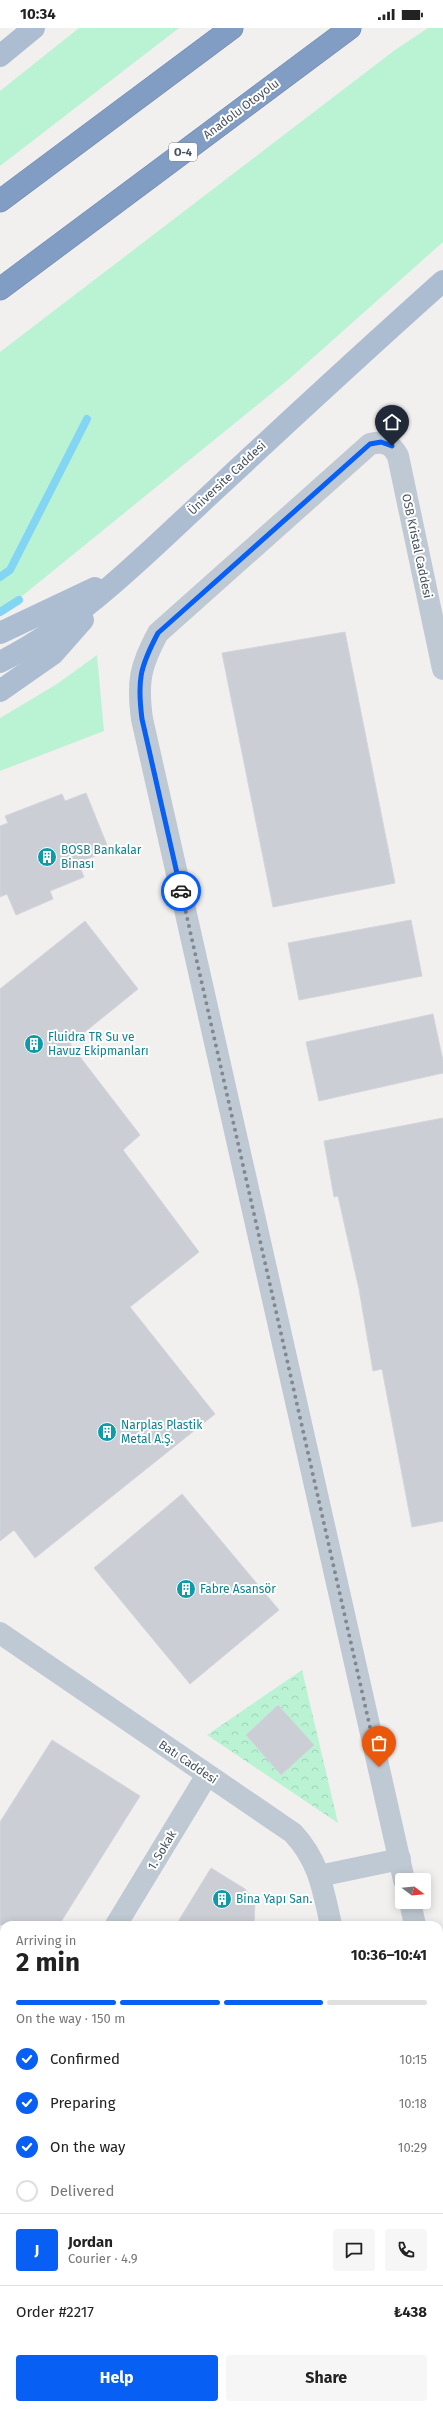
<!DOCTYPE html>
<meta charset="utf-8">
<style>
body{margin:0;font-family:"Fira Sans",sans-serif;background:#f6f6f6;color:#222;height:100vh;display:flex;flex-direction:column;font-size:15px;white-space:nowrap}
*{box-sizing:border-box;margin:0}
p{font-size:13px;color:#767676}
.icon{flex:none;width:22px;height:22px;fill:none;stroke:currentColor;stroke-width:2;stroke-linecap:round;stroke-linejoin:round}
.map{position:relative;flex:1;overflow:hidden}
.side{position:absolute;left:0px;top:1893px;width:443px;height:488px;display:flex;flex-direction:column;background:#fff;border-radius:12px 12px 0 0;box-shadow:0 2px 10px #0003}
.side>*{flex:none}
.needle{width:26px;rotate:106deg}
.controls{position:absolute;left:395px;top:1845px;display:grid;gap:8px}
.controls a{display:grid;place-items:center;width:36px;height:36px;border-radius:4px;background:#fff;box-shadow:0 2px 10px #0003;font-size:20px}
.pin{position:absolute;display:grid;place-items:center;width:34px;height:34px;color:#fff;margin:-41px -17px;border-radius:50% 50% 50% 0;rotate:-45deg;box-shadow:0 0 4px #0007}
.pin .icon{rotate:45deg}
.courier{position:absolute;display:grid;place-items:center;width:40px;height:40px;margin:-20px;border:3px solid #085ff4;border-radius:50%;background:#fff;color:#222;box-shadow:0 1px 5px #0007}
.headline em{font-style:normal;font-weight:700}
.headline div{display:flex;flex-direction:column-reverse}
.headline{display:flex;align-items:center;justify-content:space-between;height:68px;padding:0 16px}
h1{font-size:26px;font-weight:700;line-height:30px}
.bar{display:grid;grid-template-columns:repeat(4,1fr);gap:6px 4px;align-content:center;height:48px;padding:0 16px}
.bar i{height:5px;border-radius:3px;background:#e0e0e0}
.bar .selected{background:#085ff4}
.bar p{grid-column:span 4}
.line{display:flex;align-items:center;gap:10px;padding:0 16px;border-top:1px solid #e0e0e0}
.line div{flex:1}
.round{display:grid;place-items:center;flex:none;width:42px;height:42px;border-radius:4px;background:#f6f6f6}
ol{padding:0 16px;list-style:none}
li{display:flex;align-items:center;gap:12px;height:44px}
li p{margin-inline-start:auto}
li .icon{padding:4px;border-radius:50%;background:#085ff4;color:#fff;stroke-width:4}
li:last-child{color:#767676}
li i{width:22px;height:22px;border:2px solid #e0e0e0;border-radius:50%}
.action{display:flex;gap:8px;margin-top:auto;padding:8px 16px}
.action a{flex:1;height:46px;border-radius:4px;background:#085ff4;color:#fff;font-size:16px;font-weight:700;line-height:46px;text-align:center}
.action a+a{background:#f6f6f6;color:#222}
.status{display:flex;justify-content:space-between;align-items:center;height:28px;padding:0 20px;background:#fff;direction:ltr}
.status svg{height:11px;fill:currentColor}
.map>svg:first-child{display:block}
.green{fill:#baf3d4}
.forest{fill:url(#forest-crowns)}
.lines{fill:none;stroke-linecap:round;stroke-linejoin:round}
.stream{stroke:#83d5f4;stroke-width:8}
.building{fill:#cbced5;stroke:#d3d5dc}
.highway-casing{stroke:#6e88af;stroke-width:23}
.minor{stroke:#bfc9d3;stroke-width:22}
.major{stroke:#acbcd1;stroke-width:22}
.highway{stroke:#829dc3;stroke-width:22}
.done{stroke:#828891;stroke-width:4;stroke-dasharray:0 7.2}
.route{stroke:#085ff4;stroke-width:5}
.labels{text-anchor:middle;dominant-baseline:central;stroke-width:4;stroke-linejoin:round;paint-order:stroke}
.shield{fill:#fff;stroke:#7d858f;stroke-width:1}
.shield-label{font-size:11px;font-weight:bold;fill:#45515f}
.street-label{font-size:12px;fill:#45515f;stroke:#fff}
.culture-label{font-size:12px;fill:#0d838f;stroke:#fff;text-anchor:start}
</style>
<div class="status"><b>10:34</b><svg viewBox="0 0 49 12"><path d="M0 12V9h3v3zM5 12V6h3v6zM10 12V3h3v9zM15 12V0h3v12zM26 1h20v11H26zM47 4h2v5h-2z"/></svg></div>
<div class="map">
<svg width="443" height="2381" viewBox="0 0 443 2381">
<defs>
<pattern id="forest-crowns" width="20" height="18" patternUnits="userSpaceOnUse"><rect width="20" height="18" fill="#baf3d4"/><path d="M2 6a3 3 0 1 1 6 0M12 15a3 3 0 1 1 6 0" fill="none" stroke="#a1d2b8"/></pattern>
</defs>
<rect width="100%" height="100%" fill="#f2efef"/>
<g class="green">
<path d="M79 0H179L0 138V63Z"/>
<path d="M428 0H443V214L288 352 0 586V324L395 22Z"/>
<path d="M97 627 104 703 0 743V690L57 656Z"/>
</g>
<path class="forest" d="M302 1642 338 1795 207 1707Z"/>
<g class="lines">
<g class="stream">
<path d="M0 549 10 542 87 391"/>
<path d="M0 584 19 572"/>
</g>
</g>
<g class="building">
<path d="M345 604 395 855 273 879 222 625Z"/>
<path d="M86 765 109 822 78 835 84 849 50 863 53 871 16 887 7 866 0 869V798L8 795 5 788 62 766 65 773Z"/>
<path d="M411 892 422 948 299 972 288 915Z"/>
<path d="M85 893 138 961 70 1016 140 1107 123 1122 199 1224 130 1279 215 1386 35 1530 14 1502 0 1513V961Z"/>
<path d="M433 986 443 1033V1045L319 1073 306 1014Z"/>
<path d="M443 1090V1493L412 1499 382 1341 373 1343 359 1261 338 1168 334 1169 324 1113Z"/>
<path d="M182 1466 279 1582 190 1656 94 1540Z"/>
<path d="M278 1677 314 1717 281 1747 246 1707Z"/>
<path d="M52 1712 140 1768 59 1897H0V1794Z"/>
<path d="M211 1840 245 1861 250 1868 255 1874 254 1897H176Z"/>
</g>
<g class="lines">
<g class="highway-casing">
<g id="highway">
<path d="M0 173 232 0"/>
<path d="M0 261 350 0"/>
</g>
</g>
<g class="minor">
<path d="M0 1605 293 1805C319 1833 323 1861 331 1897"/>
<path d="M319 1848 400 1831"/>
<path d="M404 1852 142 691C137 654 140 638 158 605L370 416C384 413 391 415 398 428L443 641"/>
<path d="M410 1874 415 1897"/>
<path d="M116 1897 207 1747"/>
<path d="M439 1998 443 2015"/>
<path d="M0 2085 4 2078"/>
<path d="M439 2370 441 2381"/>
<path d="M272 2381 274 2377"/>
</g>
<g class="major">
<path d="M0 28 34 0"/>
<path d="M0 605 95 560"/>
<path d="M0 634C82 593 147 525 214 463 290 392 366 322 443 253"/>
<path d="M0 663 53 626 83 592"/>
</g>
<use href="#highway" class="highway"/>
</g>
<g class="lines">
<path class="done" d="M181 863 379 1739"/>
<path class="route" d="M181 863 142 691C137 652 140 639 158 605L370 416 381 414 392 418"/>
</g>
<defs>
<g id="building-disc" transform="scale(1)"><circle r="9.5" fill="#0f9aa8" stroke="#fff"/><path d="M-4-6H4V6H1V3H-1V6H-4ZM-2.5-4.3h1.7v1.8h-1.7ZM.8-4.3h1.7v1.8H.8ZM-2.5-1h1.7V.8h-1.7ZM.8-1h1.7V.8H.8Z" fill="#fff"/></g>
</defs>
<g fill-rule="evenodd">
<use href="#building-disc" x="47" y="829"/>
<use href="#building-disc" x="34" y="1016"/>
<use href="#building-disc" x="107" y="1404"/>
<use href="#building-disc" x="186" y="1561"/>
<use href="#building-disc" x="222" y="1871"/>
</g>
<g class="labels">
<rect class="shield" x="169" y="115" width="28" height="18" rx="3"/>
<g class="shield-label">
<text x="183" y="124">O-4</text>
</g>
<g class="street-label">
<text transform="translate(241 81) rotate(-37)">Anadolu Otoyolu</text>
<text transform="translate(227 450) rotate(-43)">Üniversite Caddesi</text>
<text transform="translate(417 518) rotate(78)">OSB Kristal Caddesi</text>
<text transform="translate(188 1734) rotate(34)">Batı Caddesi</text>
<text transform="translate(162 1822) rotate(-59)">1. Sokak</text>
</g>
<g class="culture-label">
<text x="61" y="822">BOSB Bankalar<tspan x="61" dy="14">Binası</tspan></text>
<text x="48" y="1009">Fluidra TR Su ve<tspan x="48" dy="14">Havuz Ekipmanları</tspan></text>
<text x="121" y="1397">Narplas Plastik<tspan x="121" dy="14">Metal A.Ş.</tspan></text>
<text x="200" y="1561">Fabre Asansör</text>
<text x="236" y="1871">Bina Yapı San.</text>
</g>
</g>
</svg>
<div class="controls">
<a><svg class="needle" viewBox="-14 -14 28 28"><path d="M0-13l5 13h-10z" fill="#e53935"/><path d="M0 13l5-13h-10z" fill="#767676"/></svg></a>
</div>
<div class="pin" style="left:379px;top:1739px;background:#ea580c"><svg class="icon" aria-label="bag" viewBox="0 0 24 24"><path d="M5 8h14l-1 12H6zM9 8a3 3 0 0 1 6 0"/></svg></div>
<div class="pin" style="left:392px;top:418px;background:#1f2937"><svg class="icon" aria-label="home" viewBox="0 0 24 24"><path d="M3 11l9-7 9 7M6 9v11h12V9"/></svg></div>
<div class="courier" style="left:181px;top:863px"><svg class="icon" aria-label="car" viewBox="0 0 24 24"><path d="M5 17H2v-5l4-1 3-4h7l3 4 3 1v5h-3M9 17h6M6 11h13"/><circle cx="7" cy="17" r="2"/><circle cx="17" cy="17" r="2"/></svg></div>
<section class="side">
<div class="headline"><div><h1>2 min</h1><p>Arriving in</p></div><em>10:36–10:41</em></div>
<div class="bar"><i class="selected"></i><i class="selected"></i><i class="selected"></i><i></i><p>On the way · 150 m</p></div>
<ol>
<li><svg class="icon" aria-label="check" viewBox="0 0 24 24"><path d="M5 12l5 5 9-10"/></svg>Confirmed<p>10:15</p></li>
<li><svg class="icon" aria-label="check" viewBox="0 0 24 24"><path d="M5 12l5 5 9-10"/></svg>Preparing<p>10:18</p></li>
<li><svg class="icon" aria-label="check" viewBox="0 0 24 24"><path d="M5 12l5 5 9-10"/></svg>On the way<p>10:29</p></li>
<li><i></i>Delivered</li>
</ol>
<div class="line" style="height:72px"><b class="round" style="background:#085ff4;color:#fff">J</b><div><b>Jordan</b><p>Courier · 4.9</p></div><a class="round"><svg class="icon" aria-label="chat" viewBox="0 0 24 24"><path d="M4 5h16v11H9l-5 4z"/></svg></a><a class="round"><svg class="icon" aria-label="phone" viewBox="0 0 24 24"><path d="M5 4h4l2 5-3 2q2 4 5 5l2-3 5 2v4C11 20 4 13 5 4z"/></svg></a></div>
<div class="line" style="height:52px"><div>Order #2217</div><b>₺438</b></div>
<div class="action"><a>Help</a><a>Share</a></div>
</section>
</div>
